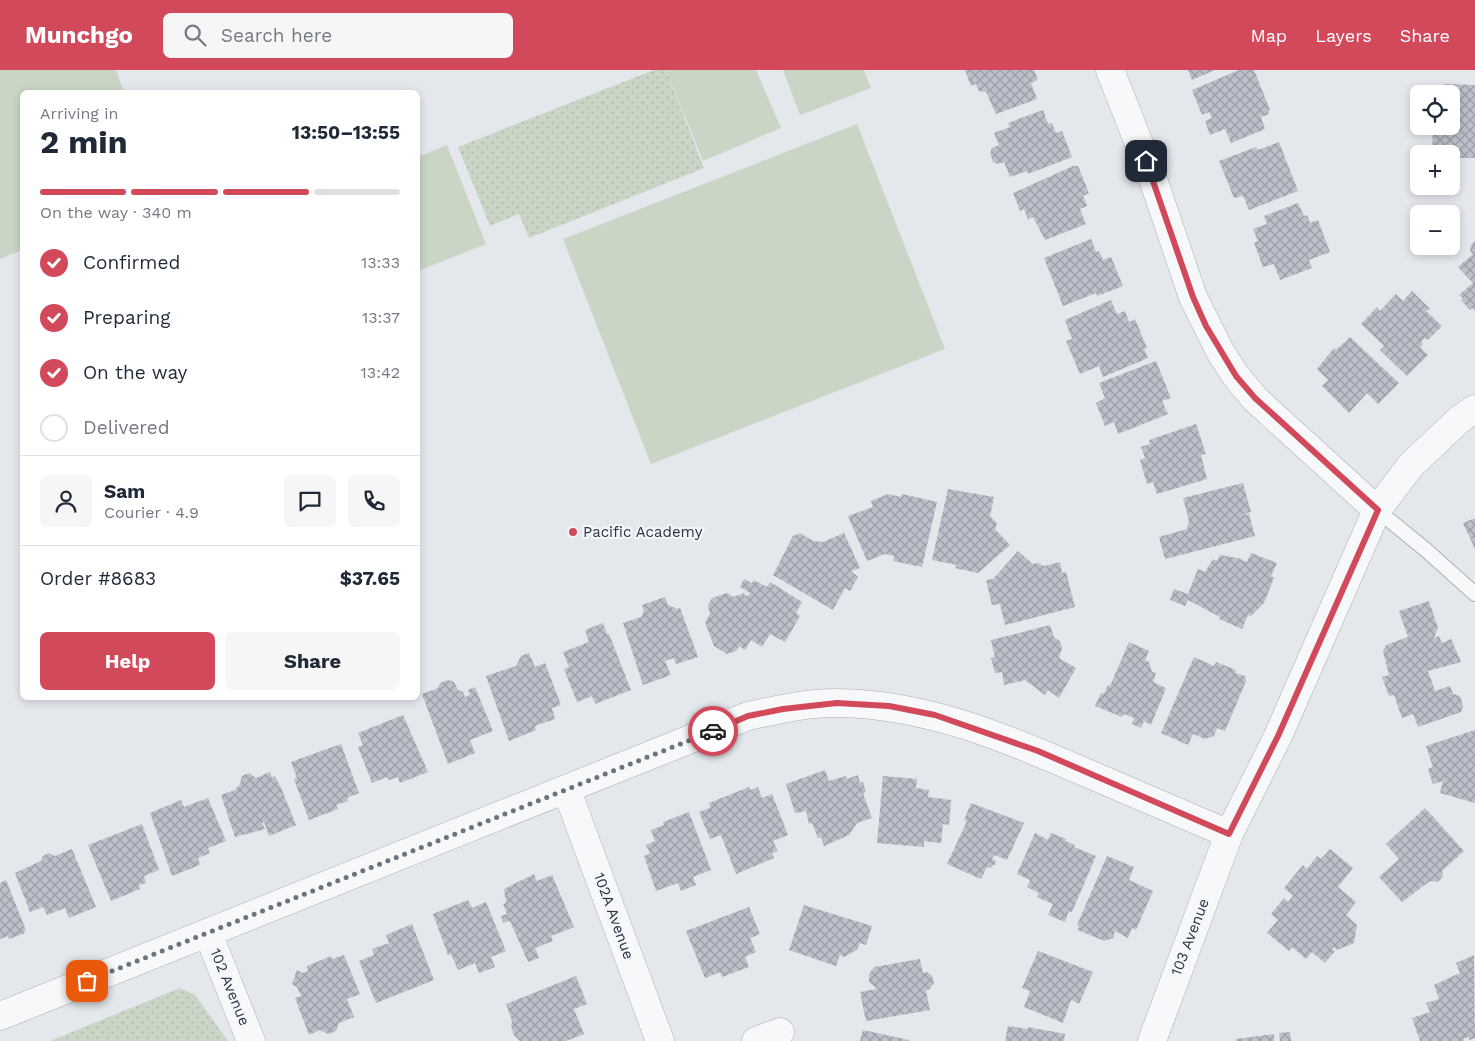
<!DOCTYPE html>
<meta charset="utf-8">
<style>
body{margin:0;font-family:"Work Sans",sans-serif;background:#f6f6f7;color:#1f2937;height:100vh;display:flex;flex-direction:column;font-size:19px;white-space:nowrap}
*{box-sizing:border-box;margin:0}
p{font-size:16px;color:#747a83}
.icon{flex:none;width:28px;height:28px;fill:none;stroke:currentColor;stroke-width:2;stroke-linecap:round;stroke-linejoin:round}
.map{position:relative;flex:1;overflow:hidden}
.details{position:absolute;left:20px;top:20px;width:400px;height:610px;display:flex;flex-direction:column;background:#fff;border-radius:8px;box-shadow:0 2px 8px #0003}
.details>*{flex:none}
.buttons{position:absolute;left:1410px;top:15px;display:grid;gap:10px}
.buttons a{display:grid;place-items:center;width:50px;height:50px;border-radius:8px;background:#fff;box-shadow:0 2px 8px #0003;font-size:25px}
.pin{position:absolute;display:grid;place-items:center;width:42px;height:42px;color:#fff;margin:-21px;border-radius:10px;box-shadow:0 2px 8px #0006}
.courier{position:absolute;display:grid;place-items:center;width:50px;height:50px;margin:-25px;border:4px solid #d1495b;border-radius:50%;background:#fff;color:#222;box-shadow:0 1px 6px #0007}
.headline em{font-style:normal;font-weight:700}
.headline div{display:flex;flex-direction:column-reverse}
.headline{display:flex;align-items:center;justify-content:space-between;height:85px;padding:0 20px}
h1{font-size:32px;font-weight:700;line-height:38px}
.bar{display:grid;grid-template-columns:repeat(4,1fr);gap:8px 5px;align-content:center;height:60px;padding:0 20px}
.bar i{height:6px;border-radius:4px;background:#e0e1e3}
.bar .on{background:#d1495b}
.bar p{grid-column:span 4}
.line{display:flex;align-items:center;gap:12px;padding:0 20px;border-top:1px solid #e0e1e3}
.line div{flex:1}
.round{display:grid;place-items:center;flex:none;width:52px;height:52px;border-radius:8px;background:#f6f6f7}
ol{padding:0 20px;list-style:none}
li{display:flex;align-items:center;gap:15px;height:55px}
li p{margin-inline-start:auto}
li .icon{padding:5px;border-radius:50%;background:#d1495b;color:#fff;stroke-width:4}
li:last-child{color:#747a83}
li i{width:28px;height:28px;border:2px solid #e0e1e3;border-radius:50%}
.button{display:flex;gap:10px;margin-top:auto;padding:10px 20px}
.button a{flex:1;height:58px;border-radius:8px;background:#d1495b;color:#fff;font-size:20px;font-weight:700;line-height:58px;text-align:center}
.button a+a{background:#f6f6f7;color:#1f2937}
header{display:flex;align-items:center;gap:30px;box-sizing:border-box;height:70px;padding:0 25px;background:#d1495b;color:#fff}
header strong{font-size:24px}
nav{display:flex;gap:28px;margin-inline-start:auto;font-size:18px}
.search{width:350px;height:45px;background:#f6f6f7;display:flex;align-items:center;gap:12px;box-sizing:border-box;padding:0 18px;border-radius:8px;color:#747a83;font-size:19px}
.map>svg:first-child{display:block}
.park{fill:url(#park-dots)}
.pitch{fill:#c9d6c5}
.building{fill:url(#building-cross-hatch)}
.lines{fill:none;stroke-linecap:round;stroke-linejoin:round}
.service-casing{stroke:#a9aeb7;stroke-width:16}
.minor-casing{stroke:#a9aeb7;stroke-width:29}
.service{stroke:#f7f8fa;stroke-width:14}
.minor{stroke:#f7f8fa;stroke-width:28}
.done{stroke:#6c737f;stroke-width:5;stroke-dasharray:0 9}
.route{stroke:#d1495b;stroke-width:6}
.poi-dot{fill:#d1495b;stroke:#f4f6f9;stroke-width:2}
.labels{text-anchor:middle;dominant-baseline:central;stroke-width:4.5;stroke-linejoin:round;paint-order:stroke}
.poi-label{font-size:15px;fill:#2b3445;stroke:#f4f6f9;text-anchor:start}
.street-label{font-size:15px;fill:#2b3445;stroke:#f4f6f9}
</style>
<header>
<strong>Munchgo</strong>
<div class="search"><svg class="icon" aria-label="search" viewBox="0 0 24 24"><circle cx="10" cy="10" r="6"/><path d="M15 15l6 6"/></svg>Search here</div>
<nav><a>Map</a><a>Layers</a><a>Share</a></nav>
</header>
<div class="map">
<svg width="1475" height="971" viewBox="0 0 1475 971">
<defs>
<pattern id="park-dots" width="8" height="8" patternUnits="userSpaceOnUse" patternTransform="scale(1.25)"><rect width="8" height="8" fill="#c9d6c5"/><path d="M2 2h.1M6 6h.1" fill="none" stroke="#adb8ab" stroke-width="1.8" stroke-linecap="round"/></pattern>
<pattern id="building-cross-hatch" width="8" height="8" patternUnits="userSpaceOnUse" patternTransform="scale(1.25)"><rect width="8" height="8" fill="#bbc0ca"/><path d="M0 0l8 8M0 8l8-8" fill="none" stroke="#989da6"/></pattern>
</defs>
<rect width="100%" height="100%" fill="#e4e7ec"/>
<g class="park">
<path d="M654 0H666L704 98 529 168 519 144 490 156 458 77Z"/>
<path d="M180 918 195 925 228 971H50Z"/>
</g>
<g class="pitch">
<path d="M0 0H116L124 22H22V180L0 189Z"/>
<path d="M666 0H756L781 58 703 91Z"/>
<path d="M783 0H864L871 18 800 45Z"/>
<path d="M857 54 945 279 651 394 563 169Z"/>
<path d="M447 75 486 174 418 201V87Z"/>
</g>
<g class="building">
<path d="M965 0H1034L1038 10 1031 13 1037 29 996 44 986 22 979 21 976 14 971 16Z"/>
<path d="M1188 0H1215L1192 10Z"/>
<path d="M1239 0H1254L1270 40 1268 41 1269 44 1261 47 1265 59 1231 73 1225 59 1210 65 1205 51 1212 48 1209 42 1202 45 1192 20Z"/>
<path d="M1445 14 1475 15V88H1451V84H1432L1433 58 1451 56V24H1445Z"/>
<path d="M1043 40 1048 54 1052 53 1056 63 1062 61 1072 87 1028 104 1027 101 1010 107 1004 92 998 94 993 92 990 83 992 78 999 75 994 63 1010 57 1008 53Z"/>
<path d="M1279 72 1298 121 1249 140 1243 126 1234 128 1219 91 1256 77 1258 80Z"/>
<path d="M1073 96H1078L1089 123 1083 126 1087 136 1080 139 1086 154 1045 170 1033 147 1028 149 1024 139 1020 141 1013 123Z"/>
<path d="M1298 133 1304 146 1307 145 1310 153 1318 150 1330 182 1309 190 1312 198 1280 210 1274 194 1263 197 1254 173 1258 171 1253 159 1267 154 1264 146Z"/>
<path d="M1091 169 1096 182 1099 181 1103 190 1111 187 1123 216 1097 226 1096 223 1063 236 1044 188Z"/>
<path d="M1475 171V241L1472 238 1470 240 1461 230 1463 228 1459 225 1473 213 1458 197 1473 184 1470 181 1471 175Z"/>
<path d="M1412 221 1430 239 1426 241 1442 256 1428 270 1425 268 1421 272 1423 274 1420 277 1428 285 1407 306 1380 280 1384 276 1361 254 1377 237 1380 241 1396 224 1403 231Z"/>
<path d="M1111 230 1117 244 1125 241 1129 252 1135 249 1147 278 1144 279 1148 288 1103 307 1099 296 1080 304 1066 271 1072 269 1065 250Z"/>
<path d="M1350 267 1399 313 1378 334 1367 323 1349 343 1322 316 1328 310 1317 299 1334 278 1336 280Z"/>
<path d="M1156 291 1171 328 1162 331 1168 344 1118 364 1114 352 1105 356 1096 333 1105 328 1099 313Z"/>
<path d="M1196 354 1206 384 1201 385 1207 409 1157 424 1153 412 1147 414 1140 390 1145 388 1141 377 1150 374 1149 370Z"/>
<path d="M1243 413 1251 442 1241 445 1249 444 1255 466 1165 489 1159 467 1187 459 1189 451 1183 428Z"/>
<path d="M948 419 994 427 990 446 997 453 995 459 1010 475 978 503 955 498 957 495 932 490Z"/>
<path d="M888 424 901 427 902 424 937 432 922 497 893 491 894 486 885 484 867 491 848 446 873 437 871 431Z"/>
<path d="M1475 448V479L1463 453Z"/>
<path d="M800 463 813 471 823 472 844 463 860 498 851 501 858 507 850 521 845 518 833 540 773 505 793 466Z"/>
<path d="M1018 481 1033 494 1038 493 1044 496 1060 492 1062 503 1066 502 1075 537 1005 555 1000 534 992 535 986 510 993 509Z"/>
<path d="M1251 483 1277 493 1271 506 1274 508 1264 533 1251 546 1248 545 1242 559 1219 549 1220 547 1188 530 1185 536 1170 530 1174 519 1188 524 1198 499 1205 502 1213 489 1217 491 1220 485 1238 488 1247 492Z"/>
<path d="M744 509 752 513 754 510 767 517 770 512 802 532 796 543 800 546 785 572 770 564 762 577 751 570 745 580 739 576 736 581 727 584 714 576 705 552 710 544 708 535 712 528 727 523 733 527 744 523 745 526 749 525 750 523 740 517Z"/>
<path d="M665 527 668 535 677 539 680 538 698 587 676 594 674 588 665 591 671 605 643 615 623 553 641 547 644 541 642 535Z"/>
<path d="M1429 531 1438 558 1434 568 1439 566 1442 573 1451 569 1461 592 1428 601 1435 621 1450 616 1453 624 1460 626 1463 636 1461 642 1418 657 1413 644 1402 648 1394 625 1389 626 1382 607 1389 605 1383 581 1386 575 1408 567 1399 541Z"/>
<path d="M603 553 607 564H609L631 620 595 634 592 626 577 632 564 599 569 597 563 582 589 572 585 560Z"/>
<path d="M1050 555 1054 567 1060 571 1062 578 1059 588 1076 598 1059 628 1048 620 1045 625 1025 610 1004 615 1002 602 995 603 991 588 995 587 991 570Z"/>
<path d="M1129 572 1149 581 1145 590 1149 592 1152 602 1156 603 1153 612 1166 618 1151 655 1144 651 1141 658 1132 654 1134 648 1124 644 1122 647 1095 636 1101 623 1104 624 1108 615 1110 616Z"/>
<path d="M529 583 535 597 545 593 561 635 552 638 555 649 535 656 536 660 509 671 486 606 516 596 521 586Z"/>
<path d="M1194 587 1214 596 1216 592 1236 600 1235 603 1245 606 1246 611 1225 661 1217 658 1214 666 1205 669 1193 664 1188 675 1161 663Z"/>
<path d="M448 610 454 612 458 620 463 622 465 627 470 625 468 620 475 617 493 661 470 670 475 683 448 694 422 624 438 618 440 613Z"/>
<path d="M403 645 428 702 400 713 398 707 389 710 387 707 372 713 358 677 363 675 358 663Z"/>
<path d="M1475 660V733L1440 723 1443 711 1433 714 1428 699 1433 697 1426 676Z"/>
<path d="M341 674 359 723 347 728 348 731 336 735 338 739 309 750 294 709 297 708 291 692Z"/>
<path d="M825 700 829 711 846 706 847 709 858 705 860 713 863 712 866 722 863 723 872 748 857 753 849 765 824 776 821 767 818 768 812 753 809 754 806 741 795 743 786 714Z"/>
<path d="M270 702 272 708 275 706 282 720 296 755 269 766 264 752 262 753 265 759 235 767 221 725 235 720 240 714 242 706 249 703 256 708Z"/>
<path d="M883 706 917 709 916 718 929 720 928 727 951 730 949 755 943 754 941 773 924 771V777L877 773Z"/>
<path d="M749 717 750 720 758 717 762 728 772 724 788 765 773 771 778 781 772 783 774 788 736 804 721 765 710 769 699 742 710 738 709 733Z"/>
<path d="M208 728 226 771 208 778 210 783 198 788 200 795 172 806 150 743 181 730 184 737Z"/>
<path d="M971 733 1024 753 1007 790 994 785 992 789 996 791 995 795H993L991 798 987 797 981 809 947 794 967 751 964 750Z"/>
<path d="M1425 738 1464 781 1442 801 1443 806 1438 812 1430 811 1402 832 1379 807 1399 789 1386 774Z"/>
<path d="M689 742 711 800 693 807 696 815 681 821 678 813 656 821 644 786 650 783 646 775 655 771 651 760 664 755 663 752Z"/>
<path d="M142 754 159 800 144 806 146 813 139 815 140 819 111 831 88 775Z"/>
<path d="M1035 763 1048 770 1051 763 1066 769 1065 771 1075 775 1074 777 1096 786 1072 842 1069 841 1065 852 1048 845 1053 834 1037 827 1039 823 1027 817 1030 810 1017 804Z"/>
<path d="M72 779 96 837 69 848 65 838 47 845 43 837 30 842 15 803 41 791 43 786 49 783 55 786Z"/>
<path d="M1330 779 1353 798 1338 817 1356 832 1346 845 1357 855 1354 873 1337 880 1334 877 1332 879 1335 881 1325 893 1312 882 1306 889 1292 877 1289 881 1267 863 1278 850 1271 844 1284 828 1288 832 1293 826 1284 818 1303 795 1307 799 1317 786 1321 789Z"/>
<path d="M1107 786 1134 797 1129 810 1153 821 1136 860 1132 858 1128 868 1115 861 1113 868 1104 871 1078 860 1079 856 1077 855Z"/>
<path d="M534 804 537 811 552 805 574 857 551 866 553 871 535 878 539 888 528 892 510 851 503 853 501 846 507 844 503 834 506 833 504 819Z"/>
<path d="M6 810 26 860 24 861 25 863 9 869 8 866 0 869V813Z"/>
<path d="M468 830 472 838 486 832 506 881 491 887 495 897 479 903 475 893 458 900 451 884 448 885 433 844Z"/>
<path d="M804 835 872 856 866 875 860 873 857 880 844 887 840 885 836 896 789 880Z"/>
<path d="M749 837 760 864 750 868 756 882 745 887 749 897 722 907 720 902 705 908 686 861Z"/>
<path d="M412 854 434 910 376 933 359 891 374 885 372 879 389 873 386 865Z"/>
<path d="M1038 881 1093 902 1079 934 1071 930 1063 953 1024 937 1030 921 1022 918Z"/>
<path d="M344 885 360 924 347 929 354 947 339 953 336 961 328 964 320 960 309 965 295 928 301 926 297 917 292 914 297 900 303 903 308 901 307 896 331 886 332 889Z"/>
<path d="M1474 885 1475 968 1469 970V967L1463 969 1464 971H1420L1412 948 1430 942 1426 933 1439 929 1434 915 1460 903 1456 893Z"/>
<path d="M920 889 923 903 927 902 932 906 934 913 930 919 926 921 930 940 866 951 860 922 877 919 869 912V904L874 897Z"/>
<path d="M576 906 587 934 574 939 584 964 566 971H520L514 965 511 956 512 951 506 934Z"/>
<path d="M1008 956 1028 959V957L1065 964 1064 971H1005Z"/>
<path d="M863 960 909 970V971H860Z"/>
<path d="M1290 962 1291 971H1280L1279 963Z"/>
<path d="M1274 964V971H1236V969Z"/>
</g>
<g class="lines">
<g class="service-casing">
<path id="service" d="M1377 440 1426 480 1475 524"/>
</g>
<g class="minor-casing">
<g id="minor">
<path d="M1110 0 1153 109 1193 227 1221 283 1236 306 1255 329 1377 440"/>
<path d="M567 721 660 971"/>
<path d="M208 863 251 971"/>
<path d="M0 946 748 646C777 640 809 632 838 633 927 634 1009 669 1089 704 1136 724 1182 744 1229 764"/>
<path d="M756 971 780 962"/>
<path d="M1152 971 1229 764 1278 666 1377 440 1411 395 1460 349 1475 339"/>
</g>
</g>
<use href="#service" class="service"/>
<use href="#minor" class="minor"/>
</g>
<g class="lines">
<path class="done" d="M87 911 713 661"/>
<path class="route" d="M713 661 748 646 783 639 837 633 889 636 935 645 1038 681 1229 764 1278 666 1378 440 1255 328 1236 306 1206 256 1193 227 1146 91"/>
</g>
<circle class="poi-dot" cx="573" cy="462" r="5"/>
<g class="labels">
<g class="poi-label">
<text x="583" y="462">Pacific Academy</text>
</g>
<g class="street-label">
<text transform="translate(614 846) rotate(70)">102A Avenue</text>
<text transform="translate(1190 867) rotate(-69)">103 Avenue</text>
<text transform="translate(230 917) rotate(68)">102 Avenue</text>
</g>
</g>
</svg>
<div class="buttons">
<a><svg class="icon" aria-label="locate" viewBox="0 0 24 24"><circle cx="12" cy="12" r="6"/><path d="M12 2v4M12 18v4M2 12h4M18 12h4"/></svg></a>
<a>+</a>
<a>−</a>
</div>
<div class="pin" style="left:87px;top:911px;background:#ea580c"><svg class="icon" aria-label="bag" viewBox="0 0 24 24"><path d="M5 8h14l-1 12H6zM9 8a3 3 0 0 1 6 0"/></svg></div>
<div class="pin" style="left:1146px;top:91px;background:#1f2937"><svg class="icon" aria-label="home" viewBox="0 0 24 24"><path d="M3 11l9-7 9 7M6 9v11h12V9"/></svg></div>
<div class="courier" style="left:713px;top:661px"><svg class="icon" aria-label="car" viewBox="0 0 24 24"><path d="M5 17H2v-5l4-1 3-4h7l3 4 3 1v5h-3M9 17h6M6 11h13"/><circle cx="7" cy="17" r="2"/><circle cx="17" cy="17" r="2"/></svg></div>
<section class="details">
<div class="headline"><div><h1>2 min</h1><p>Arriving in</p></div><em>13:50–13:55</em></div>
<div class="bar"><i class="on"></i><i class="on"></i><i class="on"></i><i></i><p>On the way · 340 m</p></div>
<ol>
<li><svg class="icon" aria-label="check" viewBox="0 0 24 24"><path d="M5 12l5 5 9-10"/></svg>Confirmed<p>13:33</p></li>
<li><svg class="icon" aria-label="check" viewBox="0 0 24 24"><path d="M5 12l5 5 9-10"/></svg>Preparing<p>13:37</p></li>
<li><svg class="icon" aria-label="check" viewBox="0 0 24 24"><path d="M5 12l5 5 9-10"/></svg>On the way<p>13:42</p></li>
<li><i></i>Delivered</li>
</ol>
<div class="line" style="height:90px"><a class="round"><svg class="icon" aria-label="person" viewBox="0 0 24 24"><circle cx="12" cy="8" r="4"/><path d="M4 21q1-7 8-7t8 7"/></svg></a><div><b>Sam</b><p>Courier · 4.9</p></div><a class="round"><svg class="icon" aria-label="chat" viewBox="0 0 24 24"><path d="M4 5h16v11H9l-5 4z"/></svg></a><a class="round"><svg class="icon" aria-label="phone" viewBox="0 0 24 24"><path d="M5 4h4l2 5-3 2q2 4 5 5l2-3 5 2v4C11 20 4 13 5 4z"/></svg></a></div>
<div class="line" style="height:65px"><div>Order #8683</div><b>$37.65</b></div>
<div class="button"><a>Help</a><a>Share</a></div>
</section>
</div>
